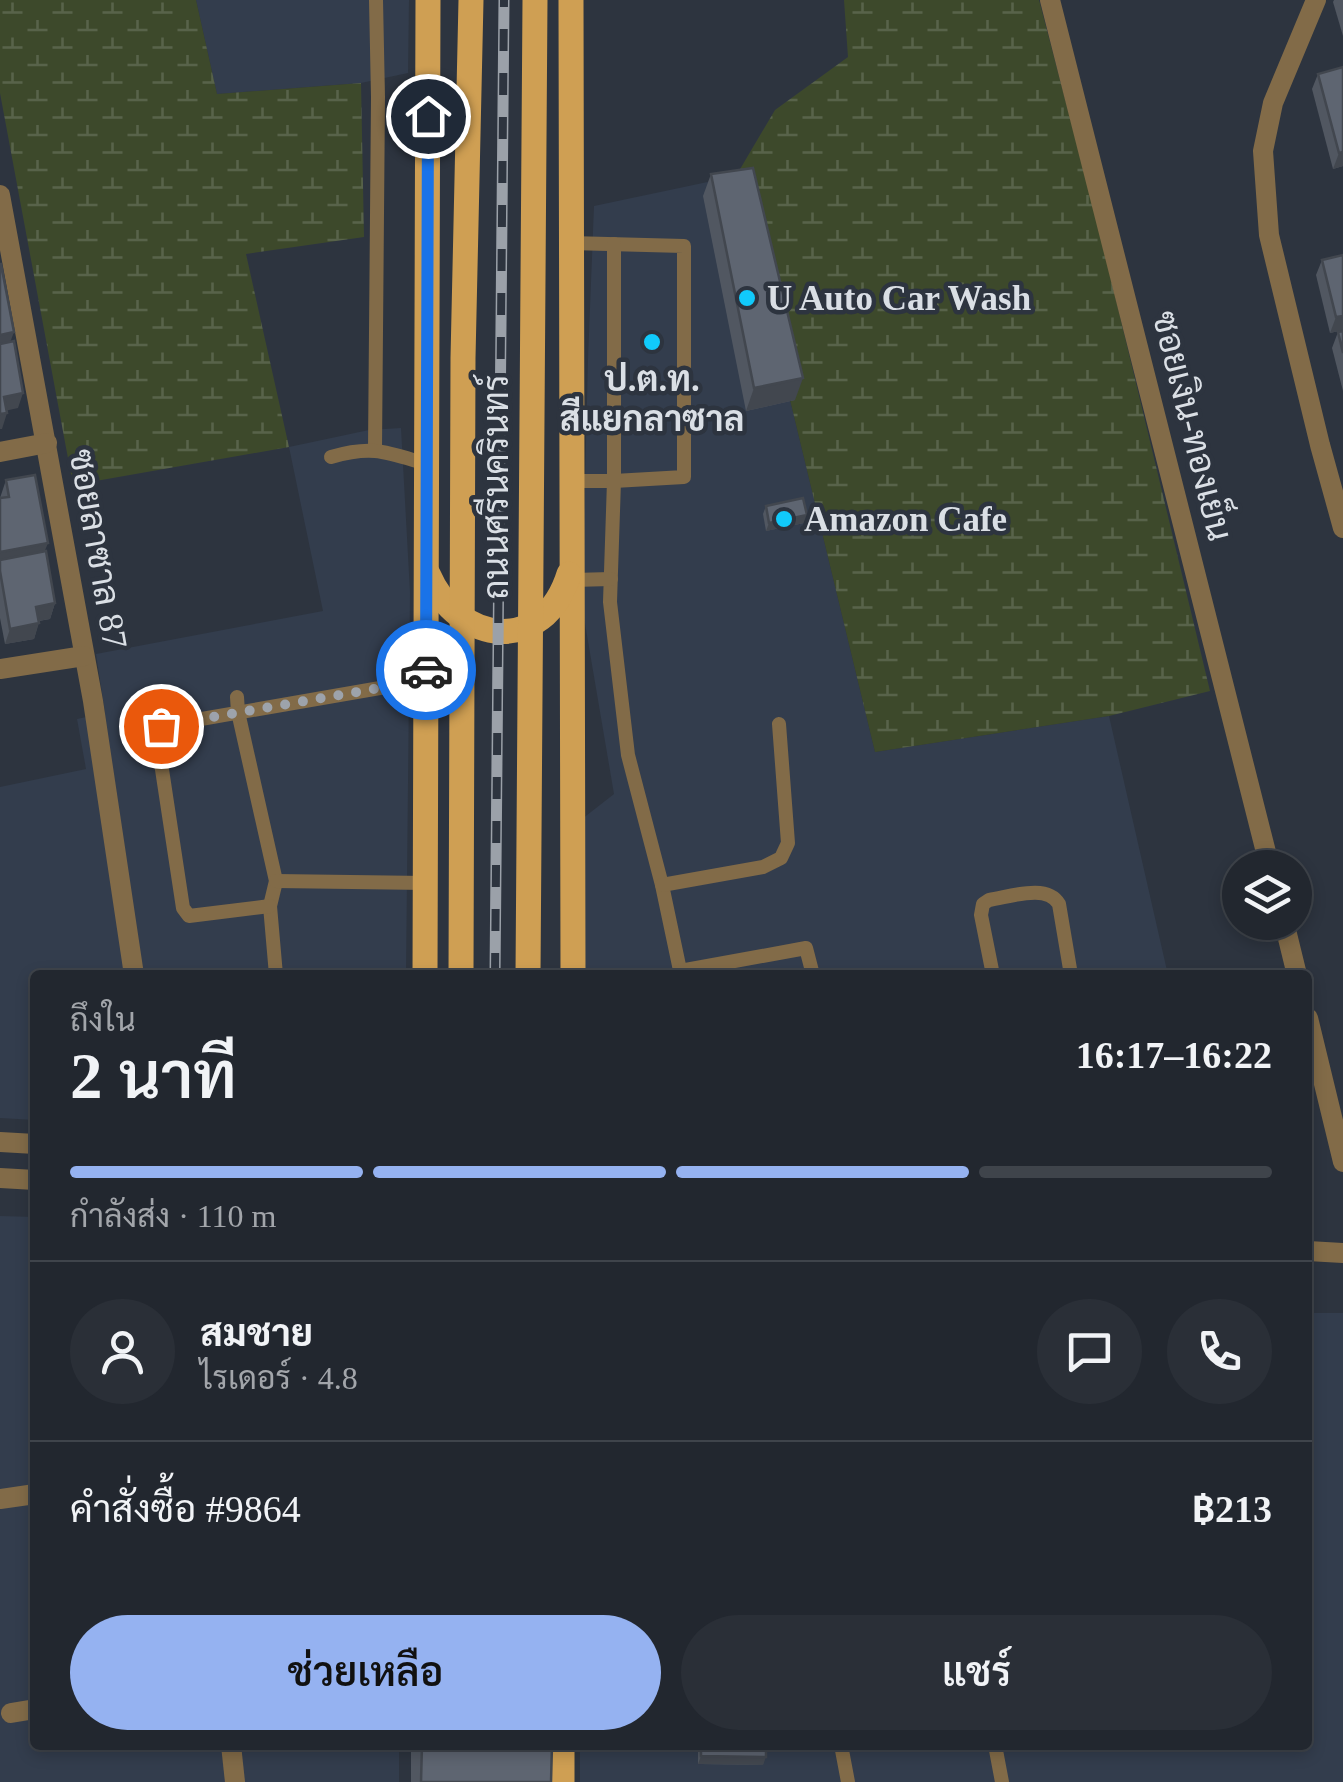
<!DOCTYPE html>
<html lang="th">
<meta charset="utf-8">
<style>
body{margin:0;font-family:"Times New Roman",Sarabun,serif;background:#2a2f37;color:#f1f3f6;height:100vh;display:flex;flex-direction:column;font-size:38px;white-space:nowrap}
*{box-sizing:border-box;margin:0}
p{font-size:32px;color:#a2a5aa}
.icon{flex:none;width:55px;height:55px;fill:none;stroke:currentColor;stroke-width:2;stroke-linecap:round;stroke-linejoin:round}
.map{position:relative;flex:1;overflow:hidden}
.side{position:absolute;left:30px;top:970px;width:1282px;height:780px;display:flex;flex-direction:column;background:#22272f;border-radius:10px;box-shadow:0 5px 15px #0003,0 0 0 2px #3f444b}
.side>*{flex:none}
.tools{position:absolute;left:1222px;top:850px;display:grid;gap:20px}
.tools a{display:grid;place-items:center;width:90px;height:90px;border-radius:50%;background:#22272f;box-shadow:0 5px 15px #0003,0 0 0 2px #3f444b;font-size:50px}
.pin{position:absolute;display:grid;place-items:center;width:85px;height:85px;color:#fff;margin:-42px;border:5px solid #fff;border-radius:50%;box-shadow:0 2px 10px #0007}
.courier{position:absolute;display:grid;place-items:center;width:100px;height:100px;margin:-50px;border:8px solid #1a73e8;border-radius:50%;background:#fff;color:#222;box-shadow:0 2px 12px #0007}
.overview em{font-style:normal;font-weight:600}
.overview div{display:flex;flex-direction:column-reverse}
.overview{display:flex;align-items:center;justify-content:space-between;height:170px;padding:0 40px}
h1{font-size:65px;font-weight:600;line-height:75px}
.bar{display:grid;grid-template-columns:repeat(4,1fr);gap:15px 10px;align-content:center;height:120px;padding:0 40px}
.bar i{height:12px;border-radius:8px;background:#3f444b}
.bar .selected{background:#95b2f1}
.bar p{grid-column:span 4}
.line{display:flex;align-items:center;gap:25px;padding:0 40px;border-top:2px solid #3f444b}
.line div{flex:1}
.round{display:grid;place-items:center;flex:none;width:105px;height:105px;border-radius:52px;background:#2a2f37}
.cta{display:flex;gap:20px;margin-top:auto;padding:20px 40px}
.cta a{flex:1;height:115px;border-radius:60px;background:#95b2f1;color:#111;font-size:40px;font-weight:600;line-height:115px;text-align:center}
.cta a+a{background:#2a2f37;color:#f1f3f6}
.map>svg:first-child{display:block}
.built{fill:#333d4d}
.wetland{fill:url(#wetland-marsh)}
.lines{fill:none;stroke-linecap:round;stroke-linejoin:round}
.service{stroke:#826b48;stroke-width:14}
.minor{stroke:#826b48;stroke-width:20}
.tertiary{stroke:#826b48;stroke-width:20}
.primary{stroke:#cf9f53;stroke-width:25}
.rail-casing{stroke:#9ba1a9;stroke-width:11}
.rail{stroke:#2d343f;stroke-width:8;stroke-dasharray:22;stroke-linecap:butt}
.primary-bridge{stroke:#cf9f53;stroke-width:25}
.wall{fill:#515761}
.shaded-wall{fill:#42474f}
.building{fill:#5e6571;stroke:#42474f;stroke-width:2.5}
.done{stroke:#9da3ab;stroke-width:10;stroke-dasharray:0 18}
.route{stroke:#1a73e8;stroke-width:12}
.poi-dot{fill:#11cafb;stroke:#2d343f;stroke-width:4}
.labels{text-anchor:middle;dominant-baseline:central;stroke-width:9;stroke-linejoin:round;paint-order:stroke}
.poi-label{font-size:35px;font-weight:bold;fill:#dadfe5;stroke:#2d343f;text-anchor:start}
.street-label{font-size:35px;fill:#dadfe5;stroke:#2d343f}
</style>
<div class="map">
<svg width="1343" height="1782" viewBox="0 0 1343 1782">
<defs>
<pattern id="wetland-marsh" width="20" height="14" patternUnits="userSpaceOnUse" patternTransform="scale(2.5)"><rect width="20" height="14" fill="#3d492b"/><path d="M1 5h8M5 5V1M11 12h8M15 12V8" fill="none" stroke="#58634a"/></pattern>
</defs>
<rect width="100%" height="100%" fill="#2d343f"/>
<g class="built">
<path d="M196 0H409L408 73 361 83 217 94Z"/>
<path d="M736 176 875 752 1109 716 1168 975H584L582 819 614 794 582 606 588 359 594 206Z"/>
<path d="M401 428 410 592 406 975H35V1120L0 1118V787L86 769 77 719 105 713 96 654 323 611 289 447 369 430Z"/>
<path d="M0 1216 35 1217V1745H399V1782H0Z"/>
<path d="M1308 1313H1343V1782H580V1745H1308Z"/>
</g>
<g class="wetland">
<path d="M0 0H196L217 94 361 83 364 237 246 254 289 447 73 485 0 93Z"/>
<path d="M844 0H1039L1097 221 1210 691 1109 716 875 752 736 176 775 110 848 57Z"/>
</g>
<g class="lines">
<g class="service">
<path d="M570 243 684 246V477L614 481H571"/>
<path d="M614 244V481L610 602 628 755 662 885 681 975"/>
<path d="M375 449 378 97 376 0"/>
<path d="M331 457C373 445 386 452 426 464"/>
<path d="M573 580 611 579"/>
<path d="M237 697 238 712 276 881 270 906 276 975"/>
<path d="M276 881 426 883"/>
<path d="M662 885 763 867 781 858 788 843 779 724"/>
<path d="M270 906 189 916 183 908 156 730 161 726 426 680"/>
<path d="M680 971 806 948 813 975"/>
<path d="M993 975 981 915 983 904 989 900C1010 897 1047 883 1059 904L1071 975"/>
<path d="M841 1745 848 1782"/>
<path d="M995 1745 1002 1782"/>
</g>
<g class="minor">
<path d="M1050 0 1270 868"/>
<path d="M1316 0 1273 103 1263 151 1269 235 1320 445 1343 528"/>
<path d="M0 195 93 701 134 975"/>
<path d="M0 452 47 443"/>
<path d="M0 669 84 656"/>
<path d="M1284 922 1297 975"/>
<path d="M1308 1018 1343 1162"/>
<path d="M0 1499 35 1494"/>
<path d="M11 1713 35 1709"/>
<path d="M231 1745 235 1782"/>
</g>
<g class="tertiary">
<path d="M0 1142 35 1144"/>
<path d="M0 1178 35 1180"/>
<path d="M1308 1251 1343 1253"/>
</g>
<g class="primary">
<path d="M571 0 573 975"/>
<path d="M428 574C459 646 544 655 569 574"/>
<path d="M425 975 428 0"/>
<path d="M562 1782V1745"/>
</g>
<g class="rail-casing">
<path id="rail" d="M495 975 504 0"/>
</g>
<use href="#rail" class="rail"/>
<g class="primary-bridge">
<path d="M461 975 463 358 471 0"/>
<path d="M528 975 535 0"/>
</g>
</g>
<g class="wall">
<path d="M1334 0H1343V36L1333 2Z"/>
<path d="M1318 74 1343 166 1333 169 1312 89Z"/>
<path d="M711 174 795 400 746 411 703 196Z"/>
<path d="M1322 260 1343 330 1330 333 1316 275Z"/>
<path d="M1343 331V391L1332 348 1338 332Z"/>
<path d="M6 480 44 552 55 603 50 619 39 621 34 639 5 644 0 618V498Z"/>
<path d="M766 506 807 515 804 523 766 531 763 514Z"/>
<path d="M411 1745H552L551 1782H411Z"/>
<path d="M698 1745H766L763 1765 698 1764Z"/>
</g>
<g class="shaded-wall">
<path d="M1343 152V166L1333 169 1339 153Z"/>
<path d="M1343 316V330L1330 333 1336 317Z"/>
<path d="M14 332 8 348 0 349V335Z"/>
<path d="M803 378 795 400 746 411 754 388Z"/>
<path d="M23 393 18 408 0 412 4 397Z"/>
<path d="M7 413 2 429H0V414Z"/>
<path d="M807 515 804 523 766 531 769 523Z"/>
<path d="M48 543 42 558 0 566V552Z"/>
<path d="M55 603 50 619 31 622 36 607Z"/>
<path d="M39 623 34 639 5 644 10 629Z"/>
<path d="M701 1756 766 1757 763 1765 698 1764Z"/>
</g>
<g class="building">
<path d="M1343 67V152L1339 153 1318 74Z"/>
<path d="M753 168 803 378 754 388 711 174Z"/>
<path d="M1343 255V316L1336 317 1322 260Z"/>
<path d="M0 264H1L14 332 0 335Z"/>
<path d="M1343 331V353L1338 332Z"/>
<path d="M14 341 23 393 4 397 7 413 0 414V344Z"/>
<path d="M35 475 48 543 0 552V498L9 497 6 480Z"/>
<path d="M803 498 807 515 769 523 766 506Z"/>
<path d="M46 551 55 603 36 607 39 623 10 629 0 571V560Z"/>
<path d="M422 1745H552L551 1782H421Z"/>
<path d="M701 1745H766V1757L701 1756Z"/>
</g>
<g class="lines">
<path class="done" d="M161 726 426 680V670"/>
<path class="route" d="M426 670 428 116"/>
</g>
<g class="poi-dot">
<circle cx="747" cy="298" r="10"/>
<circle cx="652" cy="342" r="10"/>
<circle cx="784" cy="519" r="10"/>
</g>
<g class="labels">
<g class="poi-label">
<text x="767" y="298">U Auto Car Wash</text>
<text x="652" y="379" text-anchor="middle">ป.ต.ท.<tspan x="652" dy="40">สีแยกลาซาล</tspan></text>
<text x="804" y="519">Amazon Cafe</text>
</g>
<g class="street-label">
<text transform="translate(1192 426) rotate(76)">ซอยเงิน-ทองเย็น</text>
<text transform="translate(496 487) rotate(-90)">ถนนศรีนครินทร์</text>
<text transform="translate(98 549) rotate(80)">ซอยลาซาล 87</text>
</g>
</g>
</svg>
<div class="tools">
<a><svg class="icon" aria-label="layers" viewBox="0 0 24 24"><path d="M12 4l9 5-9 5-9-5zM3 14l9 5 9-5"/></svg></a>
</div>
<div class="pin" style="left:161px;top:726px;background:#ea580c"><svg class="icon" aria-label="bag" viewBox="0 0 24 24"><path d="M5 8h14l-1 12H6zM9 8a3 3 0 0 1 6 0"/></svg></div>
<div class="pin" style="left:428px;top:116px;background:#1f2937"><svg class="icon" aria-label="home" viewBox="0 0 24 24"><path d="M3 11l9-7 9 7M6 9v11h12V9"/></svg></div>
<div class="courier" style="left:426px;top:670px"><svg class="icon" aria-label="car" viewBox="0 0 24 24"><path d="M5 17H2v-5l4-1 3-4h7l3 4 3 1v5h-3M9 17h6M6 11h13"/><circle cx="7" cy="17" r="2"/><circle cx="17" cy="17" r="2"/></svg></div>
<section class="side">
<div class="overview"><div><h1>2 นาที</h1><p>ถึงใน</p></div><em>16:17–16:22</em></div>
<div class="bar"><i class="selected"></i><i class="selected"></i><i class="selected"></i><i></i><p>กำลังส่ง · 110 m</p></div>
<div class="line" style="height:180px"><a class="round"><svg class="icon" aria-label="person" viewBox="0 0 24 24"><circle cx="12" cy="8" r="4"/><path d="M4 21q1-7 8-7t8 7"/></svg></a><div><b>สมชาย</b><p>ไรเดอร์ · 4.8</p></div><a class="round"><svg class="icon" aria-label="chat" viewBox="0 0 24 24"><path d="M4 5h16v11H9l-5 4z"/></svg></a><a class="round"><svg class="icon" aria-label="phone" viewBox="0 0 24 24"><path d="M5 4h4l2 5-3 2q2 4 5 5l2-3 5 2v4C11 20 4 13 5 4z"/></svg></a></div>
<div class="line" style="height:130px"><div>คำสั่งซื้อ #9864</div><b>฿213</b></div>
<div class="cta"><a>ช่วยเหลือ</a><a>แชร์</a></div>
</section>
</div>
